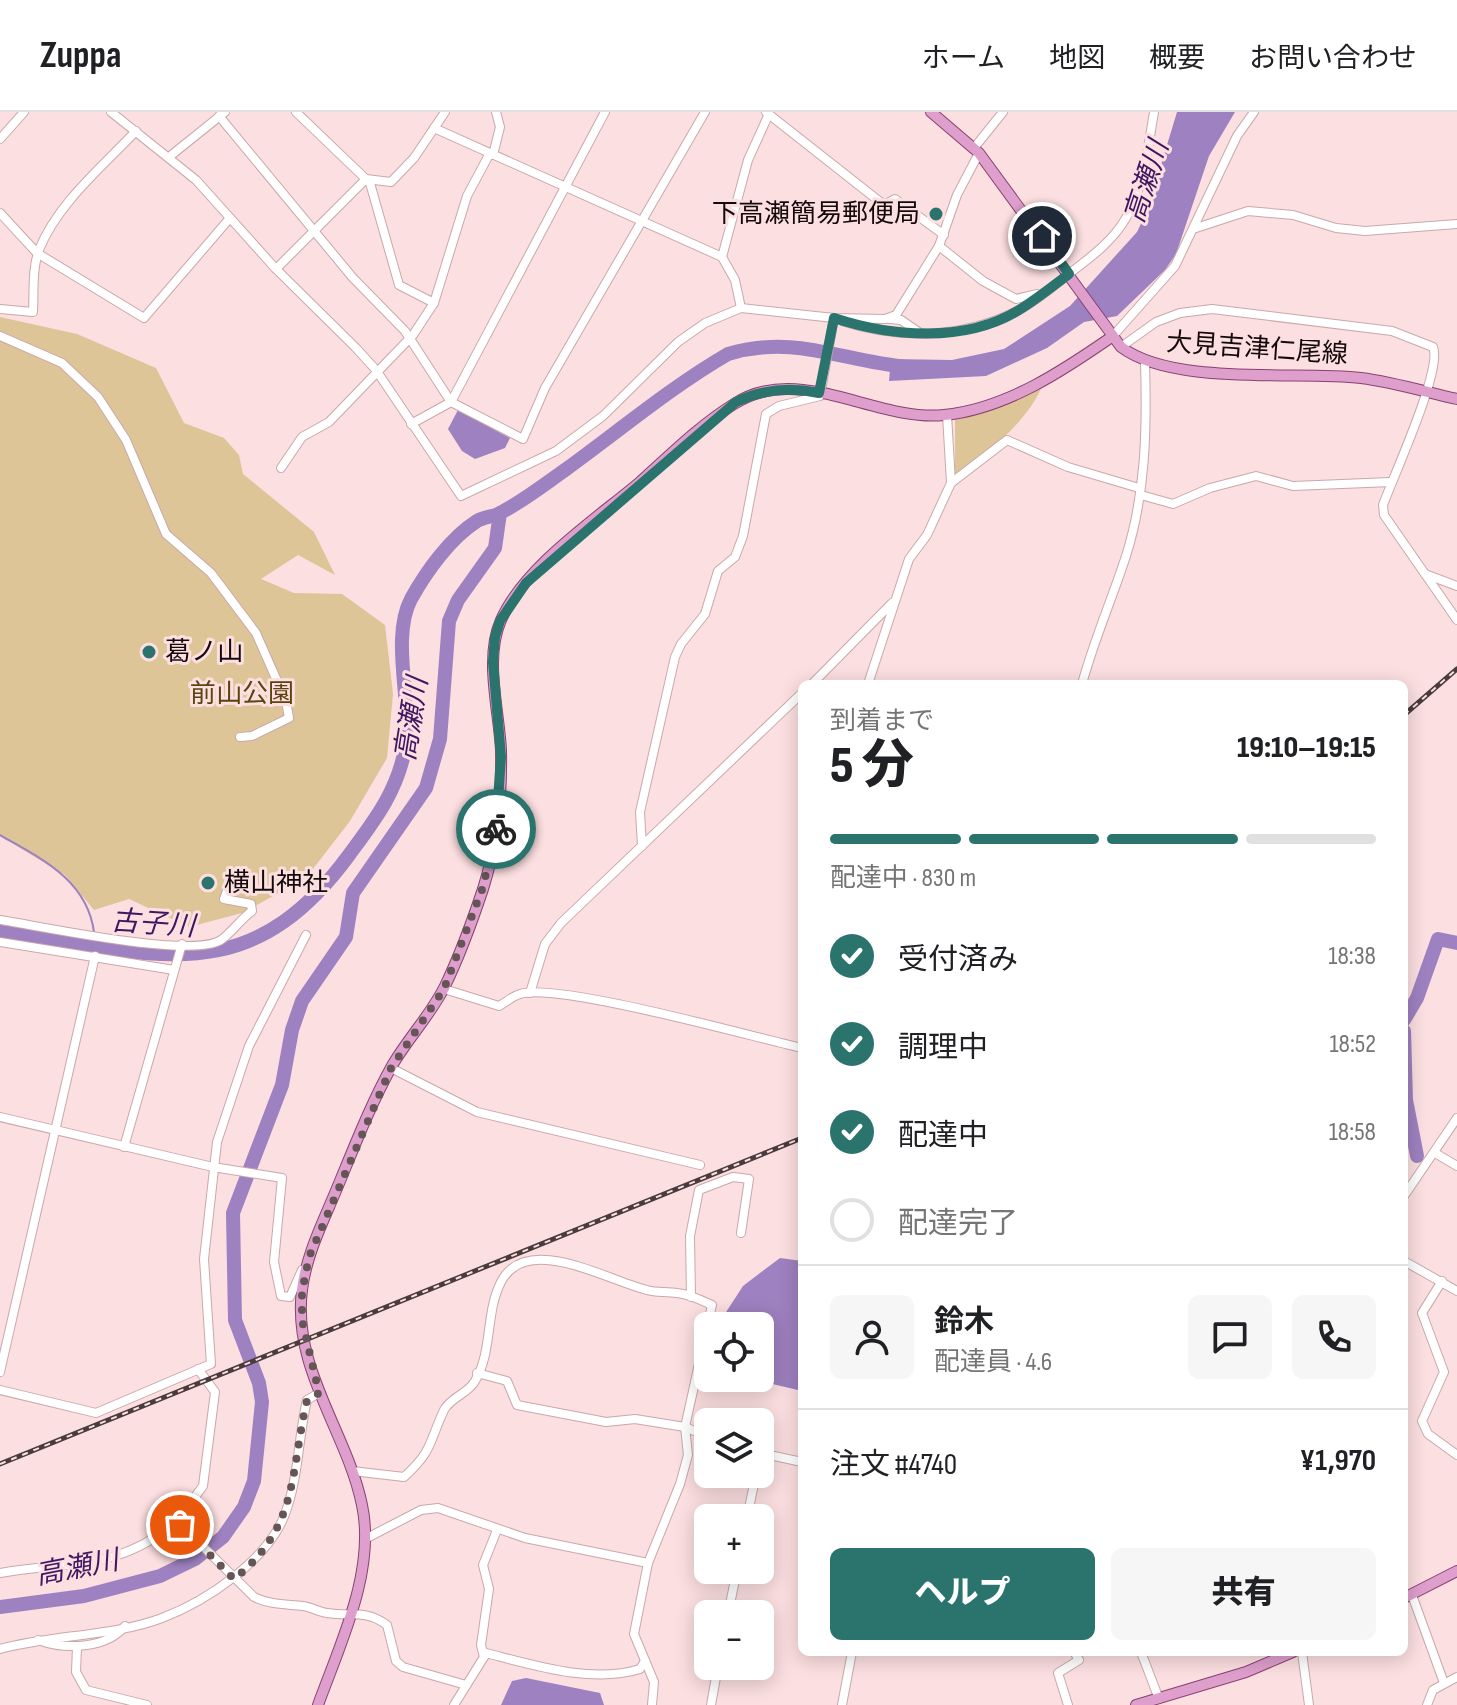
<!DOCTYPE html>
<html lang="ja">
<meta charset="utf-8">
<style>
body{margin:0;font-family:"Sofia Sans Condensed","Noto Sans JP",sans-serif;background:#f6f6f6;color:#202124;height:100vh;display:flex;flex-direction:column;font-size:30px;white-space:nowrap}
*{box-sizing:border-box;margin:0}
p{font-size:26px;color:#757577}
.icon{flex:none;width:44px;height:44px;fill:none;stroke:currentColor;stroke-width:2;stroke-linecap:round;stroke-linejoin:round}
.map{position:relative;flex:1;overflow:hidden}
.details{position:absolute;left:798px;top:568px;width:610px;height:976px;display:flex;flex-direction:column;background:#fff;border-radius:12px;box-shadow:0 4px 20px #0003}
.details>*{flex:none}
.buttons{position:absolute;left:694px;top:1200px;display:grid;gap:16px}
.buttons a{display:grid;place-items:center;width:80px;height:80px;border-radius:12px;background:#fff;box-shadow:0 4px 20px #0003;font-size:40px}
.pin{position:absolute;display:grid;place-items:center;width:68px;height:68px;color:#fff;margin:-34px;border:4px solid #fff;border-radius:50%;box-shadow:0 2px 8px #0007}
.courier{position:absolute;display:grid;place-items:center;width:80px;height:80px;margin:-40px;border:6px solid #2b746e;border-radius:50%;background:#fff;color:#222;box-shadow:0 2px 10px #0007}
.headline em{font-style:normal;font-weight:800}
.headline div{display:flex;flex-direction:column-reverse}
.headline{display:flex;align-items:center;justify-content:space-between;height:136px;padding:0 32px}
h1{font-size:52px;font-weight:800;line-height:60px}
.bar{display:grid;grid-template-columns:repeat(4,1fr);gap:12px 8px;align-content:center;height:96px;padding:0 32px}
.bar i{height:10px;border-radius:6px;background:#e0e0e0}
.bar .on{background:#2b746e}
.bar p{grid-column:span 4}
.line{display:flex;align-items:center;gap:20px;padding:0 32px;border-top:2px solid #e0e0e0}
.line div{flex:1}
.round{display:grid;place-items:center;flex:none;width:84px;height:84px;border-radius:12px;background:#f6f6f6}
ol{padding:0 32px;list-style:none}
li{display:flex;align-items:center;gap:24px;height:88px}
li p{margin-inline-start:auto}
li .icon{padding:8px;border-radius:50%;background:#2b746e;color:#fff;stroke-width:4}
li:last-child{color:#757577}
li i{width:44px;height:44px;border:4px solid #e0e0e0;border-radius:50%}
.action{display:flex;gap:16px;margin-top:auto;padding:16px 32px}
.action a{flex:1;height:92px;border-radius:12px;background:#2b746e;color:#fff;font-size:32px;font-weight:800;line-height:92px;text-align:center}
.action a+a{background:#f6f6f6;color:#202124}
header{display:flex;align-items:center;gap:48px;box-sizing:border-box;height:112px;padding:0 40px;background:#fff;border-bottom:2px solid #e0e0e0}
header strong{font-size:38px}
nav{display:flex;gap:44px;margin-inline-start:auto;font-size:28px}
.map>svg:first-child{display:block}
.green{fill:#ddc597}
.water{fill:#9e81c0}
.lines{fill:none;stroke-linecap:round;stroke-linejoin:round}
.stream{stroke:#9e81c0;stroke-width:2}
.river{stroke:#9e81c0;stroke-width:14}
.minor-casing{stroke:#caa8aa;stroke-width:10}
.major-casing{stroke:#894172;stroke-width:12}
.minor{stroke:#fff;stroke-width:8}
.major{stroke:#de9fcc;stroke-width:10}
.rail-casing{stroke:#4a3b3c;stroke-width:5}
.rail{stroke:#fcdfe0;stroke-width:2;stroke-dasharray:6;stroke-linecap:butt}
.done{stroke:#665556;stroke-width:8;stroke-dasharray:0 14.4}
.route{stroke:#2b746e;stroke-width:10}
.poi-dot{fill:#2b746e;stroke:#fcdfe0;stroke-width:3}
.labels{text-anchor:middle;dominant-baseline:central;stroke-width:6;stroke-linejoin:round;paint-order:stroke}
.poi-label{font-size:26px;fill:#150a0b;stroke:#fcdfe0;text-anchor:start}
.street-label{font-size:26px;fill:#150a0b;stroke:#fcdfe0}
.park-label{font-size:26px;fill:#5b430c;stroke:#fcdfe0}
.water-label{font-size:28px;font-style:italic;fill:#3f1661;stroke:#fcdfe0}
</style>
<header>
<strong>Zuppa</strong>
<nav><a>ホーム</a><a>地図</a><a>概要</a><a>お問い合わせ</a></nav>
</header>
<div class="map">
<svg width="1457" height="1593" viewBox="0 0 1457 1593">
<rect width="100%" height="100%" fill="#fcdfe0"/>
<g class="green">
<path d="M0 205 77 222 156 256 184 311 224 326 239 343 243 362 314 420 335 463 298 443 261 467 294 481 342 482 385 513 393 582 387 646 350 709 306 766 242 801 189 815 129 787 94 798 65 763 0 724Z"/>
<path d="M1042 275C1023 315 989 338 955 364V304Z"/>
</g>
<g class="water">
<path d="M1177 0H1235L1209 44 1176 142 1165 158 1117 204 1084 210 1047 236 986 264 889 269 891 247 952 248 1004 237 1070 194 1137 120 1147 99Z"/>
<path d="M458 298 510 326 505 336 475 347 462 339 448 317Z"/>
<path d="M780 1146 802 1149V1279L747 1266H760V1214H717L743 1174Z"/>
<path d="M526 1566 600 1581 604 1593H501L512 1569Z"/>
</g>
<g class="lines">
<g class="stream">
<path d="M0 723C42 747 87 768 94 820"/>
<path d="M95 826 96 834"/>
</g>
<g class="river">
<path d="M0 820C148 838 244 886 349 743 374 709 397 680 405 637 413 593 390 527 411 487 426 460 450 426 477 409 483 405 493 405 500 401 522 390 545 372 565 358 619 319 671 275 728 242 796 222 841 249 907 255"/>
<path d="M1404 908 1417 886 1438 827 1457 831"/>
<path d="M1404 919 1406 988 1417 1044"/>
<path d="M0 1495 84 1484 160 1464 195 1447 223 1425 244 1395 254 1369 262 1290 259 1271 235 1208 233 1101 282 973 292 918 302 889 346 825 353 781 426 676 440 627 449 509 458 488 495 436 500 401"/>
</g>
<g class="minor-casing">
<g id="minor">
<path d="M111 0 196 68 275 156 356 236 376 258 461 384 556 339 603 304 678 230 705 211 741 196 834 206 885 207 896 203 939 134 957 83 979 41"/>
<path d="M296 0 370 71 399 173 434 191"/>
<path d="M766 0 884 93 895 87 944 123"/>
<path d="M219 4 353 166 405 219 451 290 523 327 545 276 705 0"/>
<path d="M434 16 722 145 735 168 741 196"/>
<path d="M0 27 24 0"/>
<path d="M974 36 1003 0"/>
<path d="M493 43 500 15 496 0"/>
<path d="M169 45 225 0"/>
<path d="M0 101 37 141 144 206 230 106"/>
<path d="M1196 116 1248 99 1293 103 1336 116 1365 119 1457 112"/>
<path d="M939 134 983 169 1016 187 1037 182"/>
<path d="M722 145 748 48 768 4"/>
<path d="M276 157 366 67 391 70 414 46 445 0"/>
<path d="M0 197 33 200C34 181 32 156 39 138 57 92 103 54 136 19"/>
<path d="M890 207 901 208 920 221"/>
<path d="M842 209C897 227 961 227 1015 200 1034 191 1052 175 1070 161 1091 145 1112 130 1126 106 1144 75 1148 35 1154 0"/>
<path d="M0 224 62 251 98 285 126 328 166 422 211 461 256 521 286 589 289 606 252 624 240 625"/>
<path d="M1113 224 1175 154 1237 24 1254 0"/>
<path d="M1121 235 1156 210 1180 201 1212 197 1392 219 1433 235C1443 257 1393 365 1383 393L1384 403 1457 508"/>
<path d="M411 312 451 290 605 0"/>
<path d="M281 356 302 325 329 310 413 223 434 191 467 84 490 41"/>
<path d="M951 371 1007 328 1068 355 1139 376"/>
<path d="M1141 383 1173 392 1210 376 1256 364 1293 374 1391 370"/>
<path d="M1425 462 1457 474"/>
<path d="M812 572 892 491"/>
<path d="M868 572 909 447 927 423 951 371 947 303"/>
<path d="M1082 572C1094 528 1112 487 1126 444 1146 381 1147 316 1145 250"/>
<path d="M642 734 640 700 675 545 681 532 705 502 718 459 735 445 743 424 766 302 779 294 820 284 834 206"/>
<path d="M0 808C40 814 192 847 221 828 231 821 241 807 252 799L251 792 224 787 228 776 242 773"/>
<path d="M0 830 174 858"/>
<path d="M444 877 499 894C506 890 513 884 520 882 557 870 753 925 802 936"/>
<path d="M530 881 545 832 561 811 802 581"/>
<path d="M391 956 477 1000 700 1053"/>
<path d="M0 1005 213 1055 282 1066 274 1150 281 1184 290 1185 302 1158"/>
<path d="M124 1035 182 832"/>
<path d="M1435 1041 1457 1054"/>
<path d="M1404 1084 1457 1006"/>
<path d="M1404 1149 1457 1179"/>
<path d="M1442 1169 1422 1201 1444 1260 1422 1309 1428 1322 1457 1343"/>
<path d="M691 1185 690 1124 699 1078 733 1065 749 1067 741 1121"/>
<path d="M0 1260 95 844"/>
<path d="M477 1261 507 1269 517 1293 606 1310 635 1307 685 1315 708 1325"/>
<path d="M0 1278 96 1301 211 1252 204 1147 217 1030 249 934 306 823"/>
<path d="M760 1341 802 1350"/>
<path d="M352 1359 404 1365C433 1339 429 1330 444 1298 451 1285 469 1281 475 1269 493 1239 485 1201 501 1170 526 1120 609 1169 647 1178 656 1181 667 1179 677 1181 689 1182 701 1188 712 1193L685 1315 688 1343 680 1372 648 1451 634 1522 654 1570 652 1593"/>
<path d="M747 1406 756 1362"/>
<path d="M177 1409 203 1374 215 1280 198 1257"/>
<path d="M365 1427 421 1398 438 1396 525 1426 648 1451"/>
<path d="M0 1461C70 1449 119 1459 177 1409L254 1485C271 1493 284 1492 303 1494 311 1495 319 1500 327 1501 351 1505 365 1497 387 1513L396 1549 403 1555 466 1573"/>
<path d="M1412 1483 1444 1571"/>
<path d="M728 1502 737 1458"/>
<path d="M38 1528C65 1538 106 1537 125 1514"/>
<path d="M77 1535 76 1560 86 1578 147 1593"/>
<path d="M0 1537C50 1523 116 1524 162 1506 207 1489 268 1448 285 1402 299 1365 298 1326 307 1288L319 1281"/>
<path d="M1141 1540 1159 1587"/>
<path d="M1302 1540 1309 1593"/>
<path d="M484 1545 486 1541C533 1553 592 1572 640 1557L645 1549"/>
<path d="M454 1593 484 1545 481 1533 489 1477 483 1453 497 1418"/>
<path d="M711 1593 718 1554"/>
<path d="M842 1593 852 1540"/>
<path d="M1068 1593 1058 1561 1079 1548 1074 1540"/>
<path d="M1427 1593 1433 1578 1457 1565"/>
</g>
</g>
<g class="major-casing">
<g id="major">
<path d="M931 0 979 41 1121 235C1173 274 1295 259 1361 266 1393 270 1426 280 1457 287"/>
<path d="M1404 1486 1457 1459"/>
<path d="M318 1593C340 1532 376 1459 362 1393 347 1320 292 1257 302 1178 306 1144 322 1112 335 1081 353 1038 370 993 393 952 409 925 432 901 445 874 460 843 472 810 483 777 497 733 502 684 501 638 499 598 484 546 501 508 524 455 596 407 640 370 670 343 700 313 734 292 799 250 875 310 944 303 1006 297 1064 258 1113 224"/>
<path d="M1136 1593 1246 1560 1293 1540"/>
</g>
</g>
<use href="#minor" class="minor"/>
<use href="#major" class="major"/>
<g class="rail-casing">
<g id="rail">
<path d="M1404 603 1457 557"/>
<path d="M0 1352 802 1026"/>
</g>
</g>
<use href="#rail" class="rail"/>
</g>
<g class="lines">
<path class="done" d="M180 1413 234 1467C299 1415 290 1361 307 1288L319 1281 302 1208V1180L309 1145 391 956 444 877 483 775 496 717"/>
<path class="route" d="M496 717 501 645 493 550 495 525 500 509 526 471 736 290C763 277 790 275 819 281L834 206C892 225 965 231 1019 198 1037 187 1053 174 1069 162L1042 124"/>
</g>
<g class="poi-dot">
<circle cx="936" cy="102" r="8"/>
<circle cx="149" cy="540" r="8"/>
<circle cx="208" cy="771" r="8"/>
</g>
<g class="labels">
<g class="poi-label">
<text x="920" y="102" text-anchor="end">下高瀬簡易郵便局</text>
<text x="165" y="540">葛ノ山</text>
<text x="224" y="771">横山神社</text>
</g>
<g class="street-label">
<text transform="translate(1257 237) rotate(4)">大見吉津仁尾線</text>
</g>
<g class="park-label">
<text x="242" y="582">前山公園</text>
</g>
<g class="water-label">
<text transform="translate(1147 70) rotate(-72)">高瀬川</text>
<text transform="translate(412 607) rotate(-81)">高瀬川</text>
<text transform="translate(153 812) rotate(4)">古子川</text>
<text transform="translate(77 1456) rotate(-11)">高瀬川</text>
</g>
</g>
</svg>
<div class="buttons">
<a><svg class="icon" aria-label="locate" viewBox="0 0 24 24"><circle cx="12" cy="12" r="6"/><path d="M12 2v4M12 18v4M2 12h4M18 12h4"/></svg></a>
<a><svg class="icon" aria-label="layers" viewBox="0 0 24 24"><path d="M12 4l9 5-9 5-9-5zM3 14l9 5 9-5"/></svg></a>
<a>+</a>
<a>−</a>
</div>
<div class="pin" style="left:180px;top:1413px;background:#ea580c"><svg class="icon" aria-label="bag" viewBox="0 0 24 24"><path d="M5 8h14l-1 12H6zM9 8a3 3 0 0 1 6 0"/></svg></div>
<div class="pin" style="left:1042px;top:124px;background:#1f2937"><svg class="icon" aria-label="home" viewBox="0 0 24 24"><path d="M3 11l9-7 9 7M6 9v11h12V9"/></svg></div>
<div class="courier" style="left:496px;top:717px"><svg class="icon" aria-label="bike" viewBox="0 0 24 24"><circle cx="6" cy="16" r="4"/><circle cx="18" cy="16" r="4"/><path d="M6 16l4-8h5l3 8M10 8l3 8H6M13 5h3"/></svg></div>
<section class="details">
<div class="headline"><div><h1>5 分</h1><p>到着まで</p></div><em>19:10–19:15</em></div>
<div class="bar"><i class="on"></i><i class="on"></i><i class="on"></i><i></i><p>配達中 · 830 m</p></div>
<ol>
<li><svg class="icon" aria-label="check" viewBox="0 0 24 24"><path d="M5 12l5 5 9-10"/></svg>受付済み<p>18:38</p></li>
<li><svg class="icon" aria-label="check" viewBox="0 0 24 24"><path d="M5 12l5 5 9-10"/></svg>調理中<p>18:52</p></li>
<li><svg class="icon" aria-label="check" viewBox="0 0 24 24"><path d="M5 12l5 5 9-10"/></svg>配達中<p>18:58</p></li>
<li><i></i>配達完了</li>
</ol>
<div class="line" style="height:144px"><a class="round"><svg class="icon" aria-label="person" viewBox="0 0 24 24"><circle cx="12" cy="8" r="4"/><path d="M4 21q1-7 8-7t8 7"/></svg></a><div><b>鈴木</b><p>配達員 · 4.6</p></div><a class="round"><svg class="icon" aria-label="chat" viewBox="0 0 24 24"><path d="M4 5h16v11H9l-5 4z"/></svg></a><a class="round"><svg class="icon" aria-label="phone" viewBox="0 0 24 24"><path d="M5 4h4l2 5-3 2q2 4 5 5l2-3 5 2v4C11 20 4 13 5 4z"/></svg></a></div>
<div class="line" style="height:104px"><div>注文 #4740</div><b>¥1,970</b></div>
<div class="action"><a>ヘルプ</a><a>共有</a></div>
</section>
</div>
